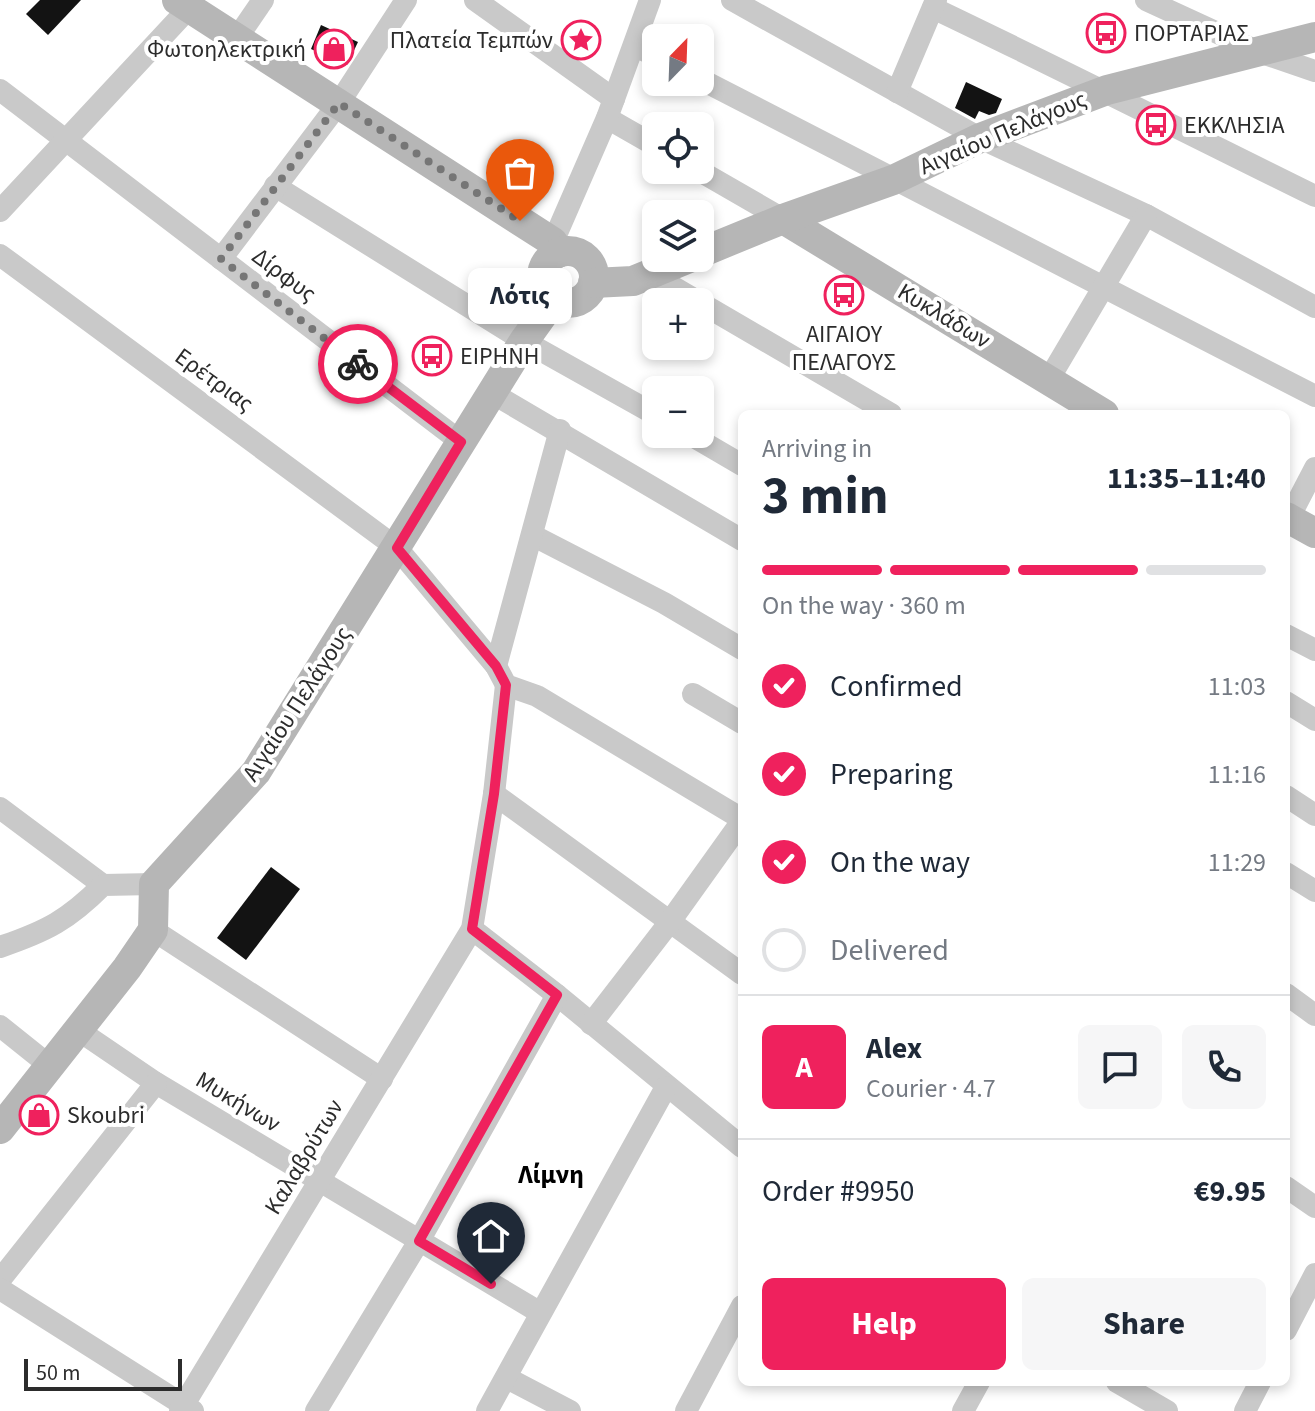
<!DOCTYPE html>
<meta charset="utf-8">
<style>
body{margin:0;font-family:"Source Sans 3",sans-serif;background:#f6f6f7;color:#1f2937;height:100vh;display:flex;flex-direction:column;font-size:30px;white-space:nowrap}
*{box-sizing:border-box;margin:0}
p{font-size:26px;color:#747a83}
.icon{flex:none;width:44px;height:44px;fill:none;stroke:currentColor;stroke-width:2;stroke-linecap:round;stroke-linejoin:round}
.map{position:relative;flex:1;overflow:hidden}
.sheet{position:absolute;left:738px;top:410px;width:552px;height:976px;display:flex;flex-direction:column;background:#fff;border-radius:12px;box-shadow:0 4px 12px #0003}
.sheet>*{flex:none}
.needle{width:52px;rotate:23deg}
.buttons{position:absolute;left:642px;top:24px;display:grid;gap:16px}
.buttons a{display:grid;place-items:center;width:72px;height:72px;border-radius:12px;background:#fff;box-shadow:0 4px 12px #0003;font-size:40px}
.scale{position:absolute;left:24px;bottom:20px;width:158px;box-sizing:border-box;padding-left:8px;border:4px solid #2c2c2c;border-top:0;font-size:22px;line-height:28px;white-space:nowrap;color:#2c2c2c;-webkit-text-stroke:6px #fff;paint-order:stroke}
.pin{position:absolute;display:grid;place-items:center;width:68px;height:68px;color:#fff;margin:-82px -34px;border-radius:50% 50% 50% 0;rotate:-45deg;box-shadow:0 0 8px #0007}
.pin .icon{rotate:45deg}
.courier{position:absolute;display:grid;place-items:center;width:80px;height:80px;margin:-40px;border:6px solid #ef215d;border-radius:50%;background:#fff;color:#222;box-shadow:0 2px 10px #0007}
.bubble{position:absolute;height:56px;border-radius:12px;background:#fff;box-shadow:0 4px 12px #0003;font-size:26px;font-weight:700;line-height:56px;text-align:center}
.overview em{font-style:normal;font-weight:700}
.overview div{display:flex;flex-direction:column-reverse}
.overview{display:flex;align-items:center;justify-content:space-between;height:136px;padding:0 24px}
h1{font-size:52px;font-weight:700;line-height:60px}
.bar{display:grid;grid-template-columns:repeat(4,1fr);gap:12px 8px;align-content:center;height:96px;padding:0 24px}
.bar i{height:10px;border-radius:6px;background:#e0e1e3}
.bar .current{background:#ef215d}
.bar p{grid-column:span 4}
.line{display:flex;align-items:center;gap:20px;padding:0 24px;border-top:2px solid #e0e1e3}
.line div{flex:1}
.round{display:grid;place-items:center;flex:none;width:84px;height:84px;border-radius:12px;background:#f6f6f7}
ol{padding:0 24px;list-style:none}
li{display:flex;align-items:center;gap:24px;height:88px}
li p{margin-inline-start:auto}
li .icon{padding:8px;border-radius:50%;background:#ef215d;color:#fff;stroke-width:4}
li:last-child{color:#747a83}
li i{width:44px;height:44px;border:4px solid #e0e1e3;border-radius:50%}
.cta{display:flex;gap:16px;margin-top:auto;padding:16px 24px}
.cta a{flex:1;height:92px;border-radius:12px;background:#ef215d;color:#fff;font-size:32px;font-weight:700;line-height:92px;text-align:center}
.cta a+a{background:#f6f6f7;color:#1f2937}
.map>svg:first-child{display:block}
.building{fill:#131313}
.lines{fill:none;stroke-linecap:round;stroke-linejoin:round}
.street{stroke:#c9c9c9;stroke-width:22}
.secondary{stroke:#b6b6b6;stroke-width:30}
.done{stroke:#767676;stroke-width:8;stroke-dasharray:0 14.4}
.route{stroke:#ef215d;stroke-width:10}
.labels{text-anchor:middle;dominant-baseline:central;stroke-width:8;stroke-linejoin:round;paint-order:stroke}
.poi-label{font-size:24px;fill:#2c2c2c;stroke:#fff;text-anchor:start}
.street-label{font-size:24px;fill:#2c2c2c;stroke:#fff}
.neighbourhood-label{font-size:26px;font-weight:bold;fill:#000;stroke:#fff}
</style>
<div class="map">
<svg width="1315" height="1411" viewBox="0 0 1315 1411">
<rect width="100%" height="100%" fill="#fff"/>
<g class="building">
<path d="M40 0H81L48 35 26 14Z"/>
<path d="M321 25 358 42 347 65 311 49Z"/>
<path d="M966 82 1002 99 996 113 989 115 979 111 975 119 955 108Z"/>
<path d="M271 867 300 889 246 960 217 938Z"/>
</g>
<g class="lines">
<g class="street">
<path d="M475 0 614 99"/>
<path d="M732 0 980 138 1146 215 1315 307"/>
<path d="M1146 0 1259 52 1315 71"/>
<path d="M933 8C1061 69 1187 133 1315 196"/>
<path d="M237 38 263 0"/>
<path d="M635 46 656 56"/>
<path d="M700 79 1315 396"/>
<path d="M0 90 461 442"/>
<path d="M897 92 936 0"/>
<path d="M607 118 656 146"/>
<path d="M698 170 783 219"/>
<path d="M275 186 524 341 656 415"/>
<path d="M0 211 189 8"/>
<path d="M553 242 607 118 650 0"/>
<path d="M0 255 397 548 496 666 506 685 537 696 742 819"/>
<path d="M221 259 339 103 406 0"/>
<path d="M651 274 891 414"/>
<path d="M1049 379 1146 215"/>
<path d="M492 393 742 540"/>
<path d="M689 434 742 465"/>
<path d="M1289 518 1315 468"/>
<path d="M532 535 664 603 742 649"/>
<path d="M1286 635 1315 650"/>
<path d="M496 666 560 430"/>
<path d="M693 694 742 723"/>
<path d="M1286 702 1315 720"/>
<path d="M494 794 742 974"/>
<path d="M1286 796 1315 815"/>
<path d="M0 808 103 885"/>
<path d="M1286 873 1315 891"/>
<path d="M472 929 557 995 742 1147"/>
<path d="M153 930 382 1079"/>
<path d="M0 947C47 931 68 920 103 885L154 884"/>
<path d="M1286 994 1315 1015"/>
<path d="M591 1024 669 923 742 821"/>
<path d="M0 1026 50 1066"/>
<path d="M78 1030 156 1083 539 1312"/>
<path d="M1286 1187 1315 1207"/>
<path d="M0 1280 156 1083"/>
<path d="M0 1289 193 1411"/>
<path d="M1286 1330 1315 1274"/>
<path d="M507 1378 570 1411"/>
<path d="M1117 1382 1167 1411"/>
<path d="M180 1411 472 929 494 794 506 685"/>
<path d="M316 1411 419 1241 557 995"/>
<path d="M487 1411 666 1087"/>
<path d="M686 1411 742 1306"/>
<path d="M963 1411 979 1382"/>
<path d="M1245 1411 1260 1382"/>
</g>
<g class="secondary">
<path d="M177 0 553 242 558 253"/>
<path d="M783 219 1104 414"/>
<circle cx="568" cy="277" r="26"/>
<path d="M700 253 783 219 893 180 980 138 1107 90 1315 37"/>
<path d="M593 283 633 281 689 258"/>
<path d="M1286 517 1315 533"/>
<path d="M0 1129 127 968 153 930 154 884 256 772 524 341 554 299"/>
</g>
</g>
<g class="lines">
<path class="done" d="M358 364 221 259 339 103 520 221"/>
<path class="route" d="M358 364 461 442 397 548 496 666 506 685 494 794 472 929 557 995 419 1241 491 1284"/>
</g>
<defs>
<g id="bus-ring" transform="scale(2)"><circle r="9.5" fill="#fff" stroke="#ef215d" stroke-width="1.5"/><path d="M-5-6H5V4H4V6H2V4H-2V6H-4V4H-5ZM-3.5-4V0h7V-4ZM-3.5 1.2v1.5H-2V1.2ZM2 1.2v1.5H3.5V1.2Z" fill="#ef215d"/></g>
<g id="sight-ring" transform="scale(2)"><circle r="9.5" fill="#fff" stroke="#ef215d" stroke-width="1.5"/><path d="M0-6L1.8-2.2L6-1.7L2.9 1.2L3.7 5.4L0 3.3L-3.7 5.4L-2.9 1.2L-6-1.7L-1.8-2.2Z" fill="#ef215d"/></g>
<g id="shop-ring" transform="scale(2)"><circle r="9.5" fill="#fff" stroke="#ef215d" stroke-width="1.5"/><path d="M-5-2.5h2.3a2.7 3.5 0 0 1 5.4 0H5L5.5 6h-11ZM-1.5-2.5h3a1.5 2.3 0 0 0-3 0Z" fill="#ef215d"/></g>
</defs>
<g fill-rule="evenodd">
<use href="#bus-ring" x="1106" y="33"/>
<use href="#sight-ring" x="581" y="40"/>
<use href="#shop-ring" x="334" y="49"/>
<use href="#bus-ring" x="1156" y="125"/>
<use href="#bus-ring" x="844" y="295"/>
<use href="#bus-ring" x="432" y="356"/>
<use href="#shop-ring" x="39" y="1115"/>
</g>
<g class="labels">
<g class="poi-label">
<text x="1134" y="33">ΠΟΡΤΑΡΙΑΣ</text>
<text x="553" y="40" text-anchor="end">Πλατεία Τεμπών</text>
<text x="306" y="49" text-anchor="end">Φωτοηλεκτρική</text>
<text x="1184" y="125">ΕΚΚΛΗΣΙΑ</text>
<text x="844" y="334" text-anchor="middle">ΑΙΓΑΙΟΥ<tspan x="844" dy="28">ΠΕΛΑΓΟΥΣ</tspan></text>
<text x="460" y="356">ΕΙΡΗΝΗ</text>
<text x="67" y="1115">Skoubri</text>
</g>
<g class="street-label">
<text transform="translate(1003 133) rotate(-23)">Αιγαίου Πελάγους</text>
<text transform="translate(284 275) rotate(37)">Δίρφυς</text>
<text transform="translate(944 316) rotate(31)">Κυκλάδων</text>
<text transform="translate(214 380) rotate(36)">Ερέτριας</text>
<text transform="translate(297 704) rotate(-57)">Αιγαίου Πελάγους</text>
<text transform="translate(238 1102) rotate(31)">Μυκήνων</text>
<text transform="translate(304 1157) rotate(-59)">Καλαβρύτων</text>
</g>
<g class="neighbourhood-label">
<text x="551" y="1174">Λίμνη</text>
</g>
</g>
</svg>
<div class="buttons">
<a><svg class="needle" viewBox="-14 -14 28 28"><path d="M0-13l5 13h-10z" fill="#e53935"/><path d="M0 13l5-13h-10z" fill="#747a83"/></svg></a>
<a><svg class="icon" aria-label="locate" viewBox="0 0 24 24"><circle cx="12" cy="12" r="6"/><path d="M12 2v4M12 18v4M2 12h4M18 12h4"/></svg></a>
<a><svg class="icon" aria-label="layers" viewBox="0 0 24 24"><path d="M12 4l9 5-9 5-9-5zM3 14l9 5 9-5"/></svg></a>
<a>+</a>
<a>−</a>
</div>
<div class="scale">50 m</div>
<div class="pin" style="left:520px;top:221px;background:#ea580c"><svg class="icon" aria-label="bag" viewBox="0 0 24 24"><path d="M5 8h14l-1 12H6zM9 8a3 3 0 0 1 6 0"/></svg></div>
<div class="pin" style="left:491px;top:1284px;background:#1f2937"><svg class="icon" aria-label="home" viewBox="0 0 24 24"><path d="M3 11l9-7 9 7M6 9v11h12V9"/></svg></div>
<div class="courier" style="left:358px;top:364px"><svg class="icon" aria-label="bike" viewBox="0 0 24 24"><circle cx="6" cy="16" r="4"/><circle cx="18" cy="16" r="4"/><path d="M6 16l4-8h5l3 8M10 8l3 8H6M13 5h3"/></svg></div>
<div class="bubble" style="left:468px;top:268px;width:104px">Λότις</div>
<section class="sheet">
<div class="overview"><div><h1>3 min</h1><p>Arriving in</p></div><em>11:35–11:40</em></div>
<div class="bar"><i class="current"></i><i class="current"></i><i class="current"></i><i></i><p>On the way · 360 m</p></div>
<ol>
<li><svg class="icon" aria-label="check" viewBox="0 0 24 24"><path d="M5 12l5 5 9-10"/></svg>Confirmed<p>11:03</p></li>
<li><svg class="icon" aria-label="check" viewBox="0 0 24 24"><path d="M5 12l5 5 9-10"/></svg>Preparing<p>11:16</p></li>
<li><svg class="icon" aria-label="check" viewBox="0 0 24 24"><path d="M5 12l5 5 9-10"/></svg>On the way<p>11:29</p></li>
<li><i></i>Delivered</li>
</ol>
<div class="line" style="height:144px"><b class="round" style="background:#ef215d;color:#fff">A</b><div><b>Alex</b><p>Courier · 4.7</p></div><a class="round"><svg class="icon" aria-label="chat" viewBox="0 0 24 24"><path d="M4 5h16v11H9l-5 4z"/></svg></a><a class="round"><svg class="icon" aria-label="phone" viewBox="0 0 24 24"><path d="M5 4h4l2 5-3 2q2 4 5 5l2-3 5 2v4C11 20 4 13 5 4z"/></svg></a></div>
<div class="line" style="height:104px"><div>Order #9950</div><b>€9.95</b></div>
<div class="cta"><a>Help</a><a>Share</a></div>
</section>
</div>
